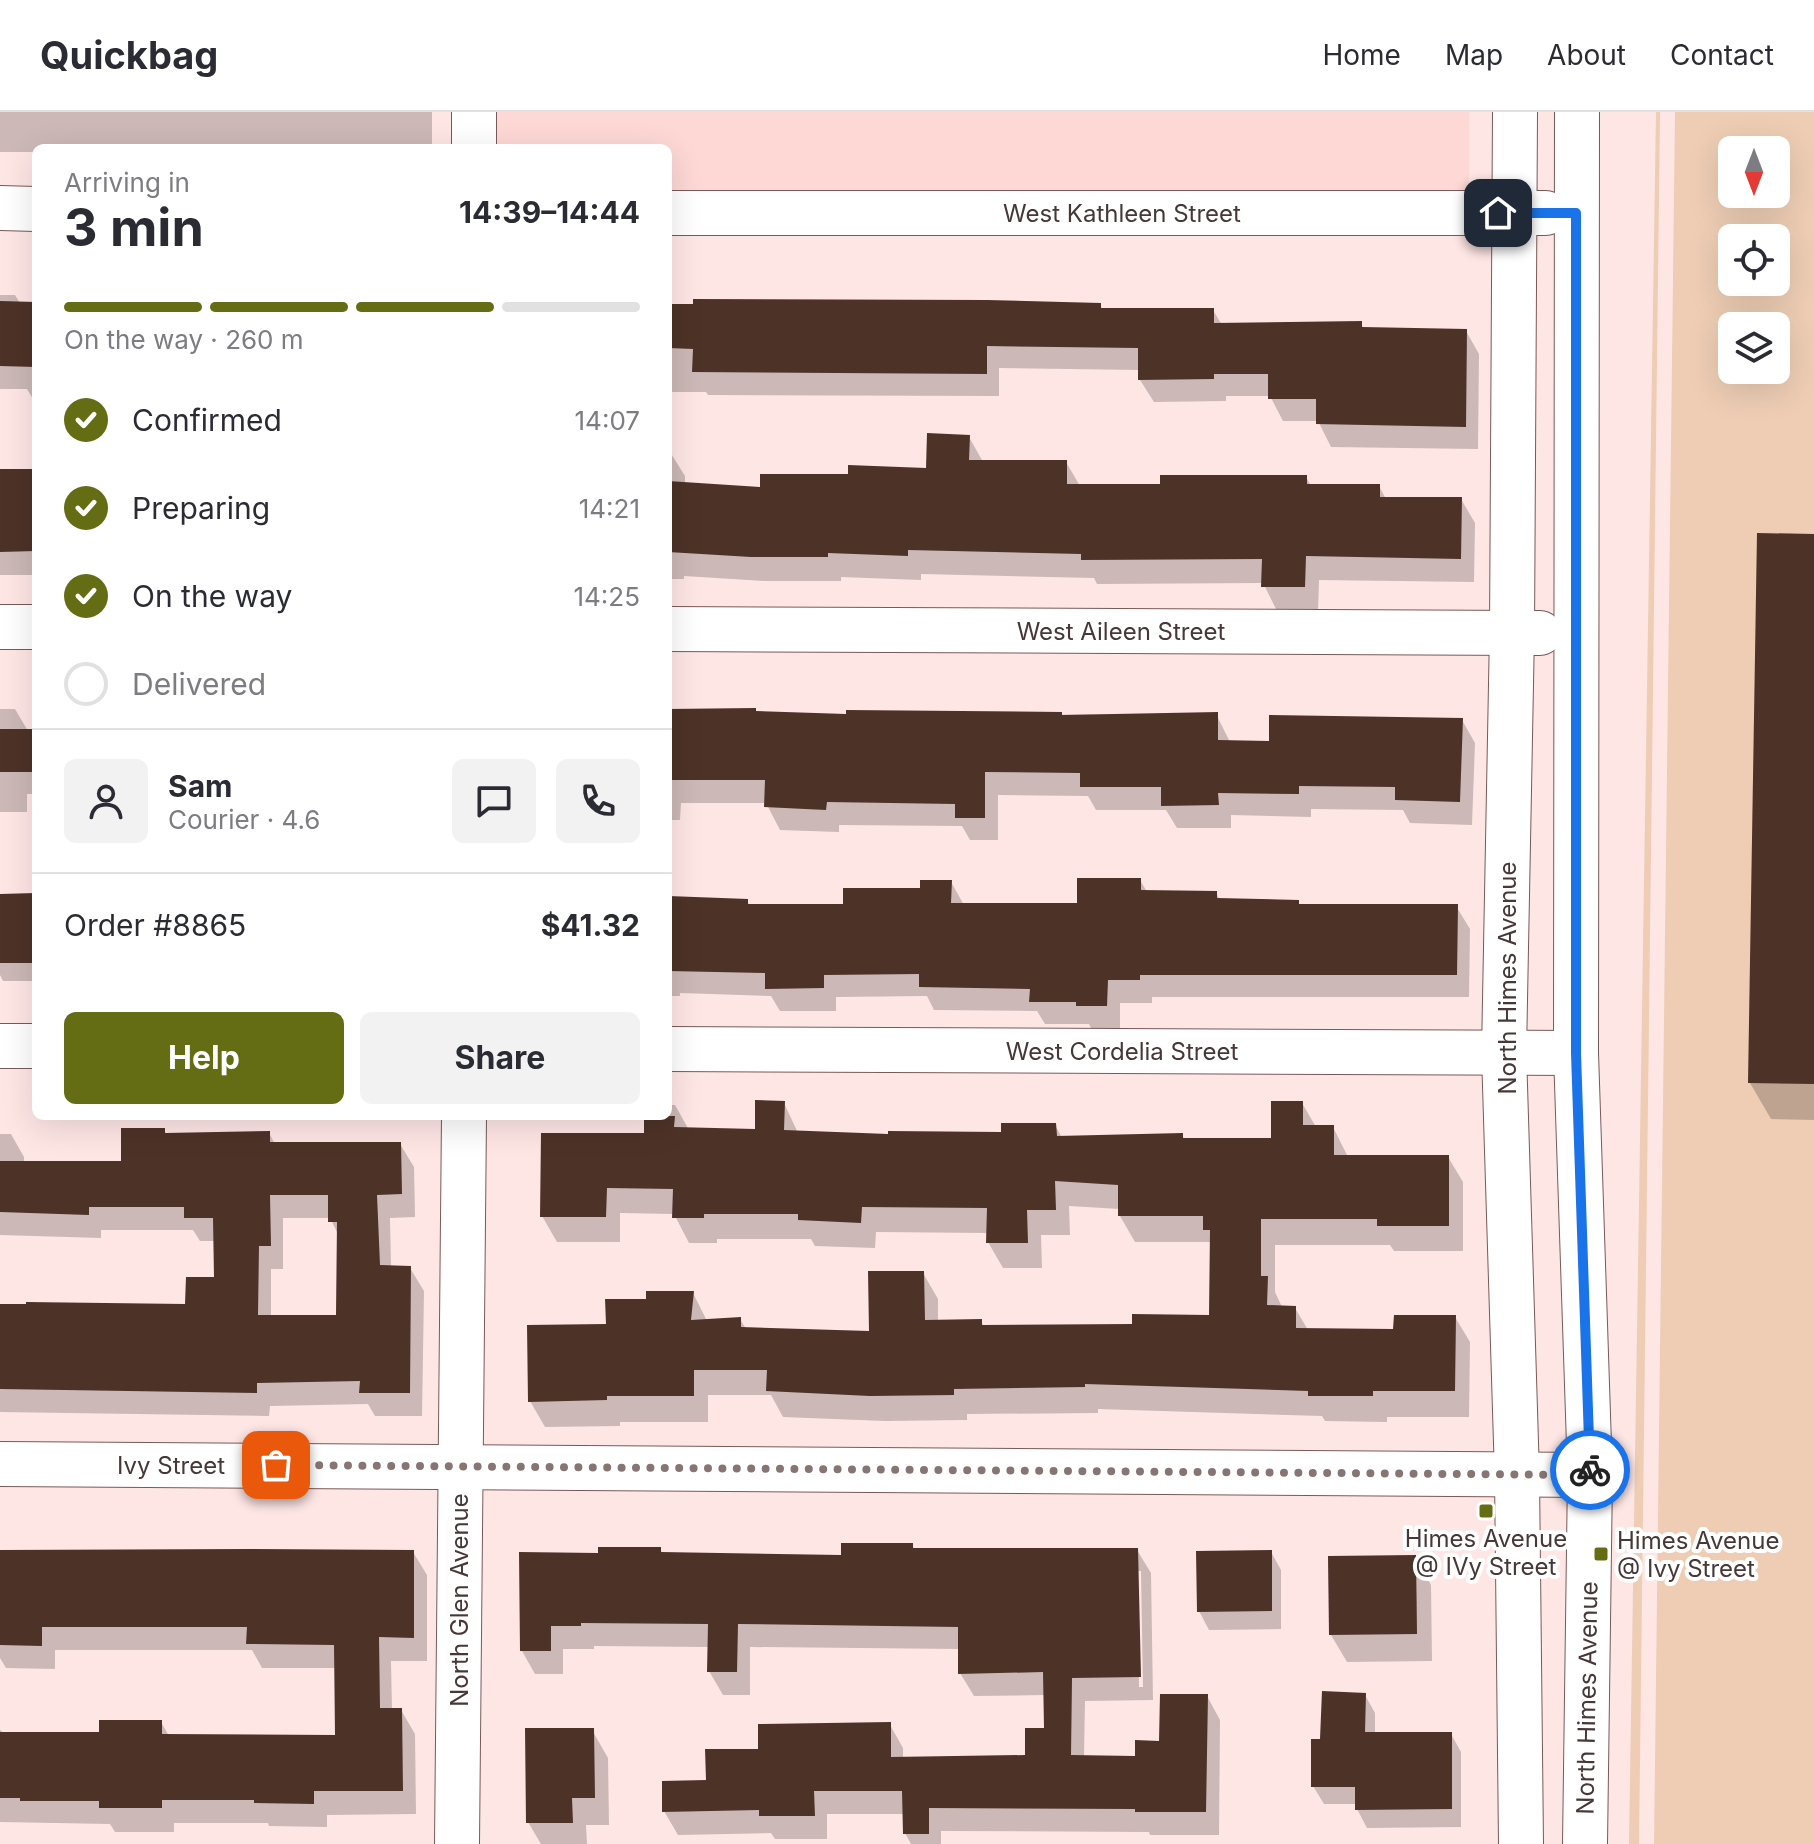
<!DOCTYPE html>
<meta charset="utf-8">
<style>
body{margin:0;font-family:Inter,sans-serif;background:#f2f2f3;color:#2b2b33;height:100vh;display:flex;flex-direction:column;font-size:30px;white-space:nowrap}
*{box-sizing:border-box;margin:0}
p{font-size:26px;color:#7c7c81}
.icon{flex:none;width:44px;height:44px;fill:none;stroke:currentColor;stroke-width:2;stroke-linecap:round;stroke-linejoin:round}
.map{position:relative;flex:1;overflow:hidden}
.drawer{position:absolute;left:32px;top:32px;width:640px;height:976px;display:flex;flex-direction:column;background:#fff;border-radius:12px;box-shadow:0 8px 32px #0002}
.drawer>*{flex:none}
.needle{width:52px;rotate:180deg}
.fabs{position:absolute;left:1718px;top:24px;display:grid;gap:16px}
.fabs a{display:grid;place-items:center;width:72px;height:72px;border-radius:12px;background:#fff;box-shadow:0 8px 32px #0002;font-size:40px}
.pin{position:absolute;display:grid;place-items:center;width:68px;height:68px;color:#fff;margin:-34px;border-radius:16px;box-shadow:0 4px 12px #0006}
.courier{position:absolute;display:grid;place-items:center;width:80px;height:80px;margin:-40px;border:6px solid #1a73e8;border-radius:50%;background:#fff;color:#222;box-shadow:0 2px 10px #0007}
.headline em{font-style:normal;font-weight:700}
.headline div{display:flex;flex-direction:column-reverse}
.headline{display:flex;align-items:center;justify-content:space-between;height:136px;padding:0 32px}
h1{font-size:52px;font-weight:700;line-height:60px}
.bar{display:grid;grid-template-columns:repeat(4,1fr);gap:12px 8px;align-content:center;height:96px;padding:0 32px}
.bar i{height:10px;border-radius:6px;background:#e1e1e2}
.bar .active{background:#646d13}
.bar p{grid-column:span 4}
.line{display:flex;align-items:center;gap:20px;padding:0 32px;border-top:2px solid #e1e1e2}
.line div{flex:1}
.round{display:grid;place-items:center;flex:none;width:84px;height:84px;border-radius:12px;background:#f2f2f3}
ol{padding:0 32px;list-style:none}
li{display:flex;align-items:center;gap:24px;height:88px}
li p{margin-inline-start:auto}
li .icon{padding:8px;border-radius:50%;background:#646d13;color:#fff;stroke-width:4}
li:last-child{color:#7c7c81}
li i{width:44px;height:44px;border:4px solid #e1e1e2;border-radius:50%}
.primary-button{display:flex;gap:16px;margin-top:auto;padding:16px 32px}
.primary-button a{flex:1;height:92px;border-radius:12px;background:#646d13;color:#fff;font-size:32px;font-weight:700;line-height:92px;text-align:center}
.primary-button a+a{background:#f2f2f3;color:#2b2b33}
header{display:flex;align-items:center;gap:48px;box-sizing:border-box;height:112px;padding:0 40px;background:#fff;border-bottom:2px solid #e1e1e2}
header strong{font-size:38px}
nav{display:flex;gap:44px;margin-inline-start:auto;font-size:28px}
.map>svg:first-child{display:block}
.built{fill:#fdd8d5}
.green{fill:#eecdb4;fill-rule:evenodd}
.shadow{fill:#0003;fill-rule:evenodd}
.building{fill:#4d3227;fill-rule:evenodd}
.lines{fill:none;stroke-linecap:round;stroke-linejoin:round}
.minor-casing{stroke:#795957;stroke-width:46}
.minor{stroke:#fff;stroke-width:44}
.done{stroke:#877574;stroke-width:8;stroke-dasharray:0 14.4}
.route{stroke:#1a73e8;stroke-width:10}
.poi-dot{fill:#646d13;stroke:#fff;stroke-width:3}
.labels{text-anchor:middle;dominant-baseline:central;stroke-width:8;stroke-linejoin:round;paint-order:stroke}
.street-label{font-size:24px;fill:#473837;stroke:#fff}
.poi-label{font-size:24px;fill:#473837;stroke:#fff}
</style>
<header>
<strong>Quickbag</strong>
<nav><a>Home</a><a>Map</a><a>About</a><a>Contact</a></nav>
</header>
<div class="map">
<svg width="1814" height="1732" viewBox="0 0 1814 1732">
<rect width="100%" height="100%" fill="#fee6e5"/>
<path class="built" d="M492 0H1469V81H668V36H492Z"/>
<g class="green">
<path d="M1656 0H1660L1639 1732H1629Z"/>
<path d="M1675 0H1814V1732H1654ZM1732 38H1776V82H1732ZM1732 126H1776V170H1732ZM1732 214H1776V258H1732Z"/>
</g>
<g class="shadow">
<path d="M0 0H432V36H36V40H0Z"/>
<path d="M0 183H15L20 191 36 192V292L27 277H0Z"/>
<path d="M1100 193 1103 198H1213L1222 213 1361 212 1364 217 1466 219 1479 242 1478 337 1331 335 1318 309H1283L1270 284H1226V289L1154 290 1140 268V258L999 256V284L708 283 706 280H668V195Z"/>
<path d="M969 325 983 350H1066L1080 374H1162L1306 365 1311 374H1379L1386 387H1461L1475 411 1474 470 1319 468 1318 499H1277L1263 471 1097 472 1094 466 921 462V468L841 465V469H766L684 464V467H668V340H670L685 364V372L762 377 850 364 927 358Z"/>
<path d="M32 337H36V463H0V359H32Z"/>
<path d="M1814 424V1008L1771 1007 1750 971Z"/>
<path d="M0 597H15L28 619H36V682H27V700H0Z"/>
<path d="M668 599 848 604 1216 602 1230 630 1271 631 1462 608 1475 631 1472 713 1410 711 1403 698 1311 697V705L1231 703V716H1177L1166 698H1096L1088 684 998 683V728H970L962 714 839 713V720L780 718 766 691H681L680 708H668Z"/>
<path d="M1140 768 1147 780 1216 781 1220 788 1300 794H1456L1470 817 1469 885H1152V891H1120V916H1091L1089 912H1045L1037 899 934 898 927 884 836 885V899H780L771 884 680 881V884H668V780L672 787 747 789 750 794H845L951 770 964 793H1079Z"/>
<path d="M36 783V869H3L0 863V784Z"/>
<path d="M784 991 798 1021 890 1024 1003 1022 1055 1013 1062 1026 1182 1023 1185 1028H1273L1302 991 1316 1015H1333L1348 1045H1448L1463 1070V1139H1394L1390 1133H1275V1180L1282 1195 1295 1196 1308 1218 1395 1219 1455 1205 1470 1230 1469 1305H1387V1310L1325 1309 1322 1304 1098 1297V1301L967 1302V1308L885 1309 783 1305 771 1283H708V1310H620V1314L545 1315 530 1289 608 1214 648 1189 693 1181 707 1209 740 1207 746 1217 871 1222 923 1161 938 1187V1210L981 1209 984 1215 1134 1214 1211 1205 1212 1130H1135L1120 1104V1097L1069 1094 1070 1123H1041L1042 1156H1003L988 1130V1121L876 1120 875 1136 815 1134 811 1127H717V1131H689L674 1102 620 1101V1130H557L542 1104 646 1023V1004H668V993H675L689 1018 757 1019Z"/>
<path d="M164 1018 167 1023 269 1021 275 1032H400L414 1055 415 1105 390 1106 391 1155 410 1156 424 1179 422 1304H375L368 1292 270 1294 269 1304 0 1300V1194H187L216 1167 215 1129H200L193 1118H101V1126L0 1123V1022H11L24 1045V1051H123ZM283 1106H330L339 1124 337 1205H271V1157H283Z"/>
<path d="M912 1433 915 1438H1137L1151 1461 1153 1588 1085 1589 1084 1645 1137 1646 1161 1631 1207 1584 1220 1608 1219 1723H1150L1149 1720 941 1719V1732H911L905 1721V1702H827V1727H775L771 1721 678 1723 664 1699 760 1639 890 1613 903 1636V1646L1027 1645 1046 1618 1045 1583 974 1584 960 1561V1537L750 1535V1583H723L709 1559V1535L594 1534V1537H563V1562H535L522 1539 600 1443 660 1437 663 1442 843 1445ZM1137 1459H1141L1143 1575H1139Z"/>
<path d="M0 1439 413 1440 427 1463V1549H391L392 1598H401L415 1622 416 1702 327 1703V1715L269 1714 268 1711H174V1720H115L110 1712 0 1710V1618L5 1622H101L161 1610 169 1624 337 1625V1556H262L252 1538H55V1557L6 1556 0 1546Z"/>
<path d="M1271 1440 1281 1458V1517L1209 1518 1199 1499Z"/>
<path d="M1415 1445 1431 1473 1432 1549 1347 1550 1331 1523Z"/>
<path d="M1365 1583 1375 1601V1622H1451L1461 1640V1715L1367 1716 1357 1697V1692H1324L1313 1674 1322 1629Z"/>
<path d="M592 1618 608 1646 609 1713H586L587 1732H541L528 1710Z"/>
</g>
<g class="building">
<path d="M693 187 987 188 1101 191V196H1214V211L1362 209V215L1467 217 1466 315 1316 312V287H1268V262H1214V267L1138 268V236L987 234V262L692 260 693 237 668 236V192H693Z"/>
<path d="M0 189 36 190V255L0 254Z"/>
<path d="M927 321 970 323 969 348H1067V372H1160V363H1307V372H1380V385H1462L1461 447 1306 444 1305 475H1261L1262 447 1081 448V442L908 438V444L828 441V445H751L668 440V369L760 375V362H848V353L926 356Z"/>
<path d="M0 357H36V439L0 440Z"/>
<path d="M1757 421 1814 422V972L1748 971Z"/>
<path d="M756 596V599L846 602V598L1062 600V603L1218 600V628L1269 629V603L1463 606 1460 690 1395 688V675L1299 674V682L1218 681 1219 693 1161 694V675H1080V661L985 660V706H955V692L827 690 826 698 764 695 765 668H668V597Z"/>
<rect x="0" y="617" width="36" height="43"/>
<path d="M1077 766H1141V778L1217 779V786L1299 788V792H1458L1457 863H1140V868H1108L1107 894H1076V890H1029L1030 877 919 875V862L824 863V876L765 877V861L668 859V784L748 787V792H843V776H920V768H952L951 791H1077Z"/>
<path d="M36 781V851H0V782Z"/>
<path d="M755 988 785 989 784 1018 888 1022V1019L1001 1020V1011H1056L1057 1024 1183 1021V1026H1271V989H1303V1013H1334V1043H1449V1114H1377V1107H1261V1164H1268L1267 1193 1296 1194V1216L1393 1217 1394 1203H1456L1455 1279H1373V1284H1308V1279L1085 1272V1275L954 1277V1283L870 1284 766 1279 767 1258H694V1284H607V1288L528 1290 527 1213 606 1212 605 1187H646V1179H694L691 1208 741 1205V1215L869 1219 868 1159H924L925 1208 982 1207V1213L1132 1212V1202L1209 1203 1210 1118H1203V1104H1118V1073L1055 1069 1056 1098H1027L1028 1131H986L987 1096 862 1095 861 1111 798 1108V1102H704V1106H672L673 1077 607 1076 606 1105H540L541 1021H644V1004H675L674 1015 755 1017Z"/>
<path d="M121 1016H165V1021L270 1019V1030H401L402 1082 377 1083 380 1153 411 1154 410 1281H359L360 1269 257 1271V1281L0 1277V1192H26V1190L185 1192 186 1165H214L213 1106H184V1095H89V1103L0 1100V1049H121ZM270 1083H328V1110H337L336 1203H258L259 1134H271Z"/>
<path d="M841 1431H913V1436H1138L1141 1565 1072 1566 1071 1643 1135 1644V1628L1159 1629 1160 1582H1208L1206 1700H1135V1697L929 1696V1722H903L902 1679H814L815 1704H759V1698L662 1700V1669L706 1668 705 1637H758V1612L891 1610V1645L1025 1643V1616H1044L1043 1560 958 1562V1515L738 1512 737 1560H707L708 1512 581 1511V1514H551V1539H520L519 1440 598 1441V1435H661V1440L841 1443Z"/>
<path d="M247 1437 414 1438V1526L379 1525 380 1596H402L403 1679H314V1692L254 1691V1688H162V1696H99V1689H20V1686H0V1620H99V1608H162V1622L335 1623 334 1533 246 1532 247 1515H42V1534L0 1533V1438Z"/>
<path d="M1272 1438V1499L1197 1500 1196 1439Z"/>
<path d="M1416 1443 1417 1522 1329 1523 1328 1444Z"/>
<path d="M1322 1579 1366 1581 1365 1620H1452V1697L1355 1698V1675H1311V1627H1320Z"/>
<path d="M525 1616H594L595 1686H572L573 1711H526Z"/>
</g>
<g class="lines">
<g class="minor-casing">
<g id="minor">
<path d="M1515 0 1512 520 1504 941 1517 1363 1521 1732"/>
<path d="M1577 0 1576 941 1590 1363 1585 1732"/>
<path d="M474 36V0"/>
<path d="M0 96 36 97"/>
<path d="M668 101H1546"/>
<path d="M0 515H36"/>
<path d="M668 517 1540 521"/>
<path d="M0 934H36"/>
<path d="M668 937 1576 941"/>
<path d="M0 1352 1590 1363"/>
<path d="M457 1732 464 1004"/>
</g>
</g>
<use href="#minor" class="minor"/>
</g>
<g class="lines">
<path class="done" d="M276 1353 1590 1363V1358"/>
<path class="route" d="M1498 101H1576V941L1590 1358"/>
</g>
<g class="poi-dot">
<rect x="1478" y="1391" width="16" height="16" rx="4"/>
<rect x="1593" y="1434" width="16" height="16" rx="4"/>
</g>
<g class="labels">
<g class="street-label">
<text x="1122" y="101">West Kathleen Street</text>
<text x="1121" y="519">West Aileen Street</text>
<text transform="translate(1507 866) rotate(-90)">North Himes Avenue</text>
<text x="1122" y="939">West Cordelia Street</text>
<text x="171" y="1353">Ivy Street</text>
<text transform="translate(459 1488) rotate(-90)">North Glen Avenue</text>
<text transform="translate(1587 1586) rotate(-89)">North Himes Avenue</text>
</g>
<g class="poi-label">
<text x="1486" y="1426">Himes Avenue<tspan x="1486" dy="28">@ IVy Street</tspan></text>
<text x="1617" y="1428" text-anchor="start">Himes Avenue<tspan x="1617" dy="28">@ Ivy Street</tspan></text>
</g>
</g>
</svg>
<div class="fabs">
<a><svg class="needle" viewBox="-14 -14 28 28"><path d="M0-13l5 13h-10z" fill="#e53935"/><path d="M0 13l5-13h-10z" fill="#7c7c81"/></svg></a>
<a><svg class="icon" aria-label="locate" viewBox="0 0 24 24"><circle cx="12" cy="12" r="6"/><path d="M12 2v4M12 18v4M2 12h4M18 12h4"/></svg></a>
<a><svg class="icon" aria-label="layers" viewBox="0 0 24 24"><path d="M12 4l9 5-9 5-9-5zM3 14l9 5 9-5"/></svg></a>
</div>
<div class="pin" style="left:276px;top:1353px;background:#ea580c"><svg class="icon" aria-label="bag" viewBox="0 0 24 24"><path d="M5 8h14l-1 12H6zM9 8a3 3 0 0 1 6 0"/></svg></div>
<div class="pin" style="left:1498px;top:101px;background:#1f2937"><svg class="icon" aria-label="home" viewBox="0 0 24 24"><path d="M3 11l9-7 9 7M6 9v11h12V9"/></svg></div>
<div class="courier" style="left:1590px;top:1358px"><svg class="icon" aria-label="bike" viewBox="0 0 24 24"><circle cx="6" cy="16" r="4"/><circle cx="18" cy="16" r="4"/><path d="M6 16l4-8h5l3 8M10 8l3 8H6M13 5h3"/></svg></div>
<section class="drawer">
<div class="headline"><div><h1>3 min</h1><p>Arriving in</p></div><em>14:39–14:44</em></div>
<div class="bar"><i class="active"></i><i class="active"></i><i class="active"></i><i></i><p>On the way · 260 m</p></div>
<ol>
<li><svg class="icon" aria-label="check" viewBox="0 0 24 24"><path d="M5 12l5 5 9-10"/></svg>Confirmed<p>14:07</p></li>
<li><svg class="icon" aria-label="check" viewBox="0 0 24 24"><path d="M5 12l5 5 9-10"/></svg>Preparing<p>14:21</p></li>
<li><svg class="icon" aria-label="check" viewBox="0 0 24 24"><path d="M5 12l5 5 9-10"/></svg>On the way<p>14:25</p></li>
<li><i></i>Delivered</li>
</ol>
<div class="line" style="height:144px"><a class="round"><svg class="icon" aria-label="person" viewBox="0 0 24 24"><circle cx="12" cy="8" r="4"/><path d="M4 21q1-7 8-7t8 7"/></svg></a><div><b>Sam</b><p>Courier · 4.6</p></div><a class="round"><svg class="icon" aria-label="chat" viewBox="0 0 24 24"><path d="M4 5h16v11H9l-5 4z"/></svg></a><a class="round"><svg class="icon" aria-label="phone" viewBox="0 0 24 24"><path d="M5 4h4l2 5-3 2q2 4 5 5l2-3 5 2v4C11 20 4 13 5 4z"/></svg></a></div>
<div class="line" style="height:104px"><div>Order #8865</div><b>$41.32</b></div>
<div class="primary-button"><a>Help</a><a>Share</a></div>
</section>
</div>
